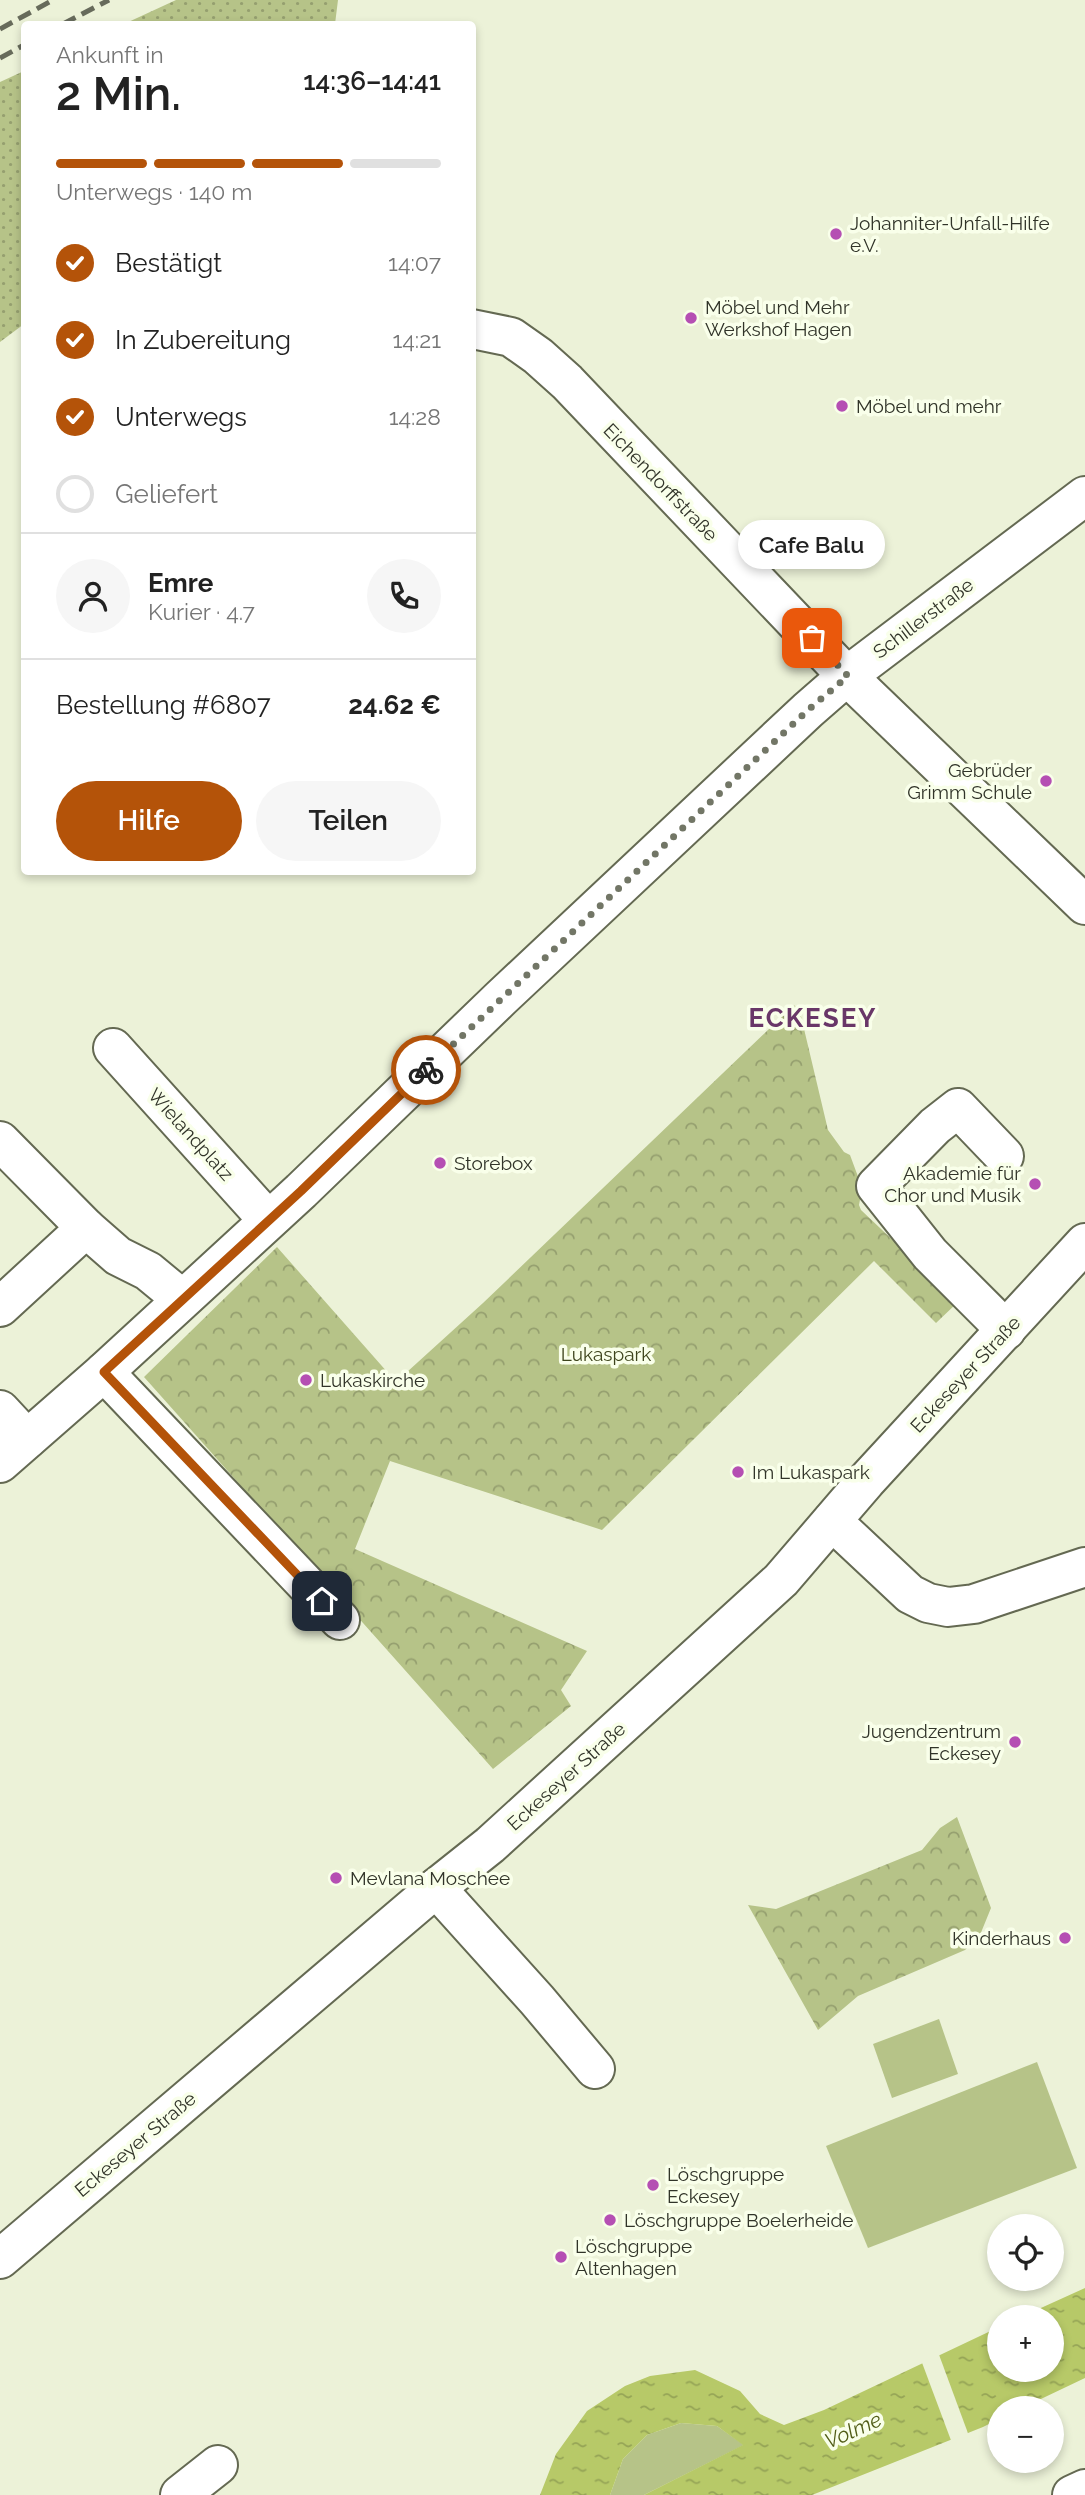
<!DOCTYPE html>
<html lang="de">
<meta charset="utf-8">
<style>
body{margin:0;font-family:Raleway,sans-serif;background:#f6f6f6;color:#222;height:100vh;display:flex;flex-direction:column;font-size:26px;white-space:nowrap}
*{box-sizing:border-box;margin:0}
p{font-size:23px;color:#767676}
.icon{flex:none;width:38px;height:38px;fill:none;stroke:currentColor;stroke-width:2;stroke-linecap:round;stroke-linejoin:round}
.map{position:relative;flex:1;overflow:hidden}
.side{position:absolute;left:21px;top:21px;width:455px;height:854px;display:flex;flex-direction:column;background:#fff;border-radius:7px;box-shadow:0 4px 10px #0003}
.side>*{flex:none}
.tools{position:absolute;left:987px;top:2214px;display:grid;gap:14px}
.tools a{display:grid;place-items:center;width:77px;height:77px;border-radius:50%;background:#fff;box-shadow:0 4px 10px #0003;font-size:35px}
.pin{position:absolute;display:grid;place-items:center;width:60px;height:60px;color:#fff;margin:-30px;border-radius:14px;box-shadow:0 4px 10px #0006}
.courier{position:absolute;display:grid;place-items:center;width:70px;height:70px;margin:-35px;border:5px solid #b45309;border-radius:50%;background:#fff;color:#222;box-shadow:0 2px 9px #0007}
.bubble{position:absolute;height:49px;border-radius:24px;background:#fff;box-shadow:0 4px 10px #0003;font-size:23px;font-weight:600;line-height:49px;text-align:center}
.head em{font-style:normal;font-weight:600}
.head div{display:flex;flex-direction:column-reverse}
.head{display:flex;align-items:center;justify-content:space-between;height:119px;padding:0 35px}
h1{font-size:46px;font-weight:600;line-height:52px}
.bar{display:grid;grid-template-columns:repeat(4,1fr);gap:10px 7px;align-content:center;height:84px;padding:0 35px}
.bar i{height:9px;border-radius:5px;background:#e0e0e0}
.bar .on{background:#b45309}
.bar p{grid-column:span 4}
.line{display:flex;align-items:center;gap:18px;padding:0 35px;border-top:2px solid #e0e0e0}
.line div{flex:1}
.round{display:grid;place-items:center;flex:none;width:74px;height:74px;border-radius:37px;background:#f6f6f6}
ol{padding:0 35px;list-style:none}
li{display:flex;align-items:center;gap:21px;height:77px}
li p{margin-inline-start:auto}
li .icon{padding:7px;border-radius:50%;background:#b45309;color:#fff;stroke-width:4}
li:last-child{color:#767676}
li i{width:38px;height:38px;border:4px solid #e0e0e0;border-radius:50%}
.button{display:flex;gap:14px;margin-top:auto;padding:14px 35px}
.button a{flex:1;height:80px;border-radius:42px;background:#b45309;color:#fff;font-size:28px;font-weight:600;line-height:80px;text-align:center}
.button a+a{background:#f6f6f6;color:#222}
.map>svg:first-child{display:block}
.grass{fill:#b6c388}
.park{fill:url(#park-crowns)}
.garden{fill:url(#garden-dots)}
.water{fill:url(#water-ripples)}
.pier{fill:#ecf2d8}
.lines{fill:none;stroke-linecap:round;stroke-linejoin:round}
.minor-casing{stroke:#646952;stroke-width:42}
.major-casing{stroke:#646952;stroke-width:42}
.minor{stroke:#fff;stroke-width:38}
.major{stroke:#fff;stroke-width:38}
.rail{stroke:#676b5b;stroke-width:5;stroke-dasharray:14 7;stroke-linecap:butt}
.done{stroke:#727666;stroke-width:7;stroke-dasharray:0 12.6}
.route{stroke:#b45309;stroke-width:9}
.poi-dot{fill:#b54fb3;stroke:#f9ffea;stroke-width:2.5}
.labels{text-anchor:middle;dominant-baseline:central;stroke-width:7;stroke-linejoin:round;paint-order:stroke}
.poi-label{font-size:19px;fill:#313429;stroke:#f9ffea;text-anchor:start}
.street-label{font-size:19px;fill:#313429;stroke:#f9ffea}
.park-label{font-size:19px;fill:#3c431b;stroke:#f9ffea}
.water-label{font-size:21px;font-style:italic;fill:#515d17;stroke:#f9ffea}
.district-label{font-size:26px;font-weight:bold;letter-spacing:2px;fill:#693768;stroke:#f9ffea}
</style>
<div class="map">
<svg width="1085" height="2495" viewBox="0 0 1085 2495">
<defs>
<pattern id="park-crowns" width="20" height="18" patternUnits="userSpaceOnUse" patternTransform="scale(1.75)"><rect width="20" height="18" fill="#b6c388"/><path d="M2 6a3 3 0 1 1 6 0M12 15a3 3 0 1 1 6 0" fill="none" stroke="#959f6f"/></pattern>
<pattern id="garden-dots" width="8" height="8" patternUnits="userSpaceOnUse" patternTransform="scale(1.75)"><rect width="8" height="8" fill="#b6c388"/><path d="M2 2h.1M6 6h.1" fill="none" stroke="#959f6f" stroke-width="1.8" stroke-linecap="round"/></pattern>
<pattern id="water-ripples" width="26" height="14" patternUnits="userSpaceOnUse" patternTransform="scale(1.75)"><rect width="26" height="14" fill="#b7c968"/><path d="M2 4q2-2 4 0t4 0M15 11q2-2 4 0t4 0" fill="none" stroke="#95a456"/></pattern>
</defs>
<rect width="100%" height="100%" fill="#ecf2d8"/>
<g class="grass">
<path d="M939 2019 958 2074 892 2098 873 2044Z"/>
<path d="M1037 2062 1077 2168 868 2248 826 2146Z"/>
<path d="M681 2423 717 2426 744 2445 644 2495H610L623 2459 647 2435Z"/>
</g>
<g class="park">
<path d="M794 1005 800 1012 828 1130 844 1152 850 1155 860 1182 862 1189 859 1205 861 1210 958 1302 936 1323 874 1261 602 1530 390 1461 355 1549 587 1651 561 1690 571 1706 493 1769 144 1377 277 1247 396 1382 483 1303Z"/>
<path d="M957 1817 991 1908 980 1935 965 1950 858 1996 818 2030 748 1905 776 1909 922 1850 940 1828Z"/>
</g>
<g class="garden">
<path d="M176 0H338L335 24H124Z"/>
<path d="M24 71V324L0 342V82Z"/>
</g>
<path class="water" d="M1085 2288V2378L1022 2408H999V2419L983 2427 812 2495H644L743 2445 717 2426 681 2423 647 2435 623 2459 610 2495H540L556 2454 587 2411 625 2386 650 2376 695 2370 740 2391 760 2414 784 2425 824 2410 999 2327V2370H1052V2317H1021Z"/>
<path class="pier" d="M938 2352 969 2436 952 2443 921 2360Z"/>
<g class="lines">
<g class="minor-casing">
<g id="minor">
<path d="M472 329 511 337 538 356 567 382 847 676 1085 905"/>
<path d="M113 1048 268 1220"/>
<path d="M0 1141 86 1228 0 1307"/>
<path d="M1004 1156 958 1108 935 1126 876 1186 930 1254 1006 1330"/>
<path d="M86 1228 118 1256 148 1271 182 1299"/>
<path d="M104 1372 340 1620"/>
<path d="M0 1410 27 1439"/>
<path d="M0 1463 104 1372 301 1191 501 998 808 710 847 676 1085 496"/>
<path d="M832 1521 910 1594 928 1603 948 1607 974 1604 1085 1567"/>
<path d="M436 1888 537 2000 595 2069"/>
<path d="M0 2259 436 1888 490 1845 781 1580 866 1481 1085 1243"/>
<path d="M180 2495 218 2465"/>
</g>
</g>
<g class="major-casing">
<path id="major" d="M1072 2495 1085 2489"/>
</g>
<use href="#minor" class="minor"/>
<use href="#major" class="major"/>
<g class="rail">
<path d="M63 24 109 0"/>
<path d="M0 29 53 0"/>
<path d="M0 58 24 45"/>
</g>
</g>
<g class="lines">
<path class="done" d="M426 1070 808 710 848 676 812 638"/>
<path class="route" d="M322 1601 104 1372 301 1191 426 1070"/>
</g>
<g class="poi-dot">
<circle cx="836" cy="234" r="7"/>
<circle cx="691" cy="318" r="7"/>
<circle cx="842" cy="406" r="7"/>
<circle cx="1046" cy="781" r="7"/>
<circle cx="440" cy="1163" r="7"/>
<circle cx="1035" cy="1184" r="7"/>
<circle cx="306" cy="1380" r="7"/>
<circle cx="738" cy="1472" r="7"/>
<circle cx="1015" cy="1742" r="7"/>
<circle cx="336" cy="1878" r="7"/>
<circle cx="1065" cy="1938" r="7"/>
<circle cx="653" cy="2185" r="7"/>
<circle cx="610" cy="2220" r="7"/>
<circle cx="561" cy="2257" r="7"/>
</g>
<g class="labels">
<g class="poi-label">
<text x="850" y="223">Johanniter-Unfall-Hilfe<tspan x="850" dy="22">e.V.</tspan></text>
<text x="705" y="307">Möbel und Mehr<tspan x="705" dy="22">Werkshof Hagen</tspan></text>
<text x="856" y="406">Möbel und mehr</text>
<text x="1032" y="770" text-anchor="end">Gebrüder<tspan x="1032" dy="22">Grimm Schule</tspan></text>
<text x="454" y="1163">Storebox</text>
<text x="1021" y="1173" text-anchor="end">Akademie für<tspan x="1021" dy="22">Chor und Musik</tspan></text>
<text x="320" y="1380">Lukaskirche</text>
<text x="752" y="1472">Im Lukaspark</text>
<text x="1001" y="1731" text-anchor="end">Jugendzentrum<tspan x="1001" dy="22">Eckesey</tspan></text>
<text x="350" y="1878">Mevlana Moschee</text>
<text x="1051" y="1938" text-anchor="end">Kinderhaus</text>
<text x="667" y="2174">Löschgruppe<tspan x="667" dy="22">Eckesey</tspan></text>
<text x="624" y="2220">Löschgruppe Boelerheide</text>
<text x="575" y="2246">Löschgruppe<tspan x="575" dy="22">Altenhagen</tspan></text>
</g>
<g class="street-label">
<text transform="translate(661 482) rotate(46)">Eichendorffstraße</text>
<text transform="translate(923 618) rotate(-37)">Schillerstraße</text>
<text transform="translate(191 1134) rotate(48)">Wielandplatz</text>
<text transform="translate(965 1374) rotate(-47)">Eckeseyer Straße</text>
<text transform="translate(566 1776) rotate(-42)">Eckeseyer Straße</text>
<text transform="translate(135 2144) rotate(-40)">Eckeseyer Straße</text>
</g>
<g class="park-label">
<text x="606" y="1354">Lukaspark</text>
</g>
<g class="water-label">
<text transform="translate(853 2430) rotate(-24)">Volme</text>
</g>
<g class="district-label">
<text x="813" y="1018">ECKESEY</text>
</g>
</g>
</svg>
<div class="tools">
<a><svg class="icon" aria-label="locate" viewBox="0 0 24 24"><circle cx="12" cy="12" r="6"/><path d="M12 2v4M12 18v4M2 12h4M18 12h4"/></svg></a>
<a>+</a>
<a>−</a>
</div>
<div class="pin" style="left:812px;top:638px;background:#ea580c"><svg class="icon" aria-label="bag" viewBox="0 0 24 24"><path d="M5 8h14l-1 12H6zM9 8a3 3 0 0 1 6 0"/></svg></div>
<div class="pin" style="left:322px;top:1601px;background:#1f2937"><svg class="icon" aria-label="home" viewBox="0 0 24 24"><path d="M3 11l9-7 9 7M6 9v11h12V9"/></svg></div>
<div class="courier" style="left:426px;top:1070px"><svg class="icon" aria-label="bike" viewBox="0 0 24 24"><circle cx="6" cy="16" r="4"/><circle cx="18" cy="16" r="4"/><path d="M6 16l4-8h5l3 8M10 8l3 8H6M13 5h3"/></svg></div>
<div class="bubble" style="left:738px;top:520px;width:147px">Cafe Balu</div>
<section class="side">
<div class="head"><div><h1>2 Min.</h1><p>Ankunft in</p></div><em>14:36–14:41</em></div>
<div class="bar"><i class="on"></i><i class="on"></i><i class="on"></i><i></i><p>Unterwegs · 140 m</p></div>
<ol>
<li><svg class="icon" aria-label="check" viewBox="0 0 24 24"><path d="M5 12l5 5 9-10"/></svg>Bestätigt<p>14:07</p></li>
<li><svg class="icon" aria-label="check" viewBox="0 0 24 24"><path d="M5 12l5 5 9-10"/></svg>In Zubereitung<p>14:21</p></li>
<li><svg class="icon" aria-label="check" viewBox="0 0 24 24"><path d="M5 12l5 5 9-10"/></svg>Unterwegs<p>14:28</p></li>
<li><i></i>Geliefert</li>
</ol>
<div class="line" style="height:126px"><a class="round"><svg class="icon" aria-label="person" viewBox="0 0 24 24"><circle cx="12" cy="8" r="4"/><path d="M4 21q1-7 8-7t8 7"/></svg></a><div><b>Emre</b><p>Kurier · 4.7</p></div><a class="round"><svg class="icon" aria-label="phone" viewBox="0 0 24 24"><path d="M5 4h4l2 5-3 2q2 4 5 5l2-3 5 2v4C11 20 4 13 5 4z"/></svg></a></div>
<div class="line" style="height:91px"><div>Bestellung #6807</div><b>24.62 €</b></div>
<div class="button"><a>Hilfe</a><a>Teilen</a></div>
</section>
</div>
